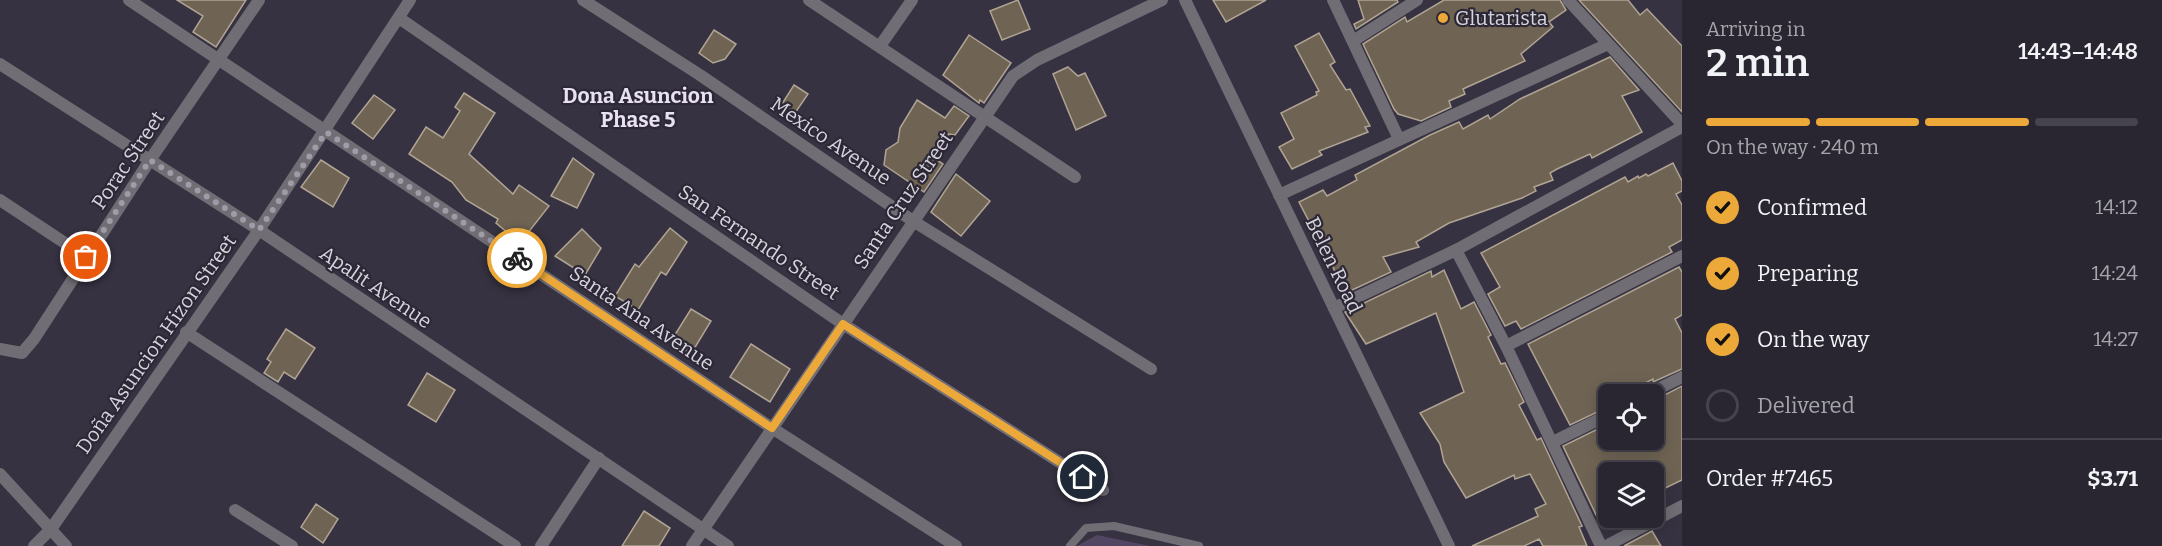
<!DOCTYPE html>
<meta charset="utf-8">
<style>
body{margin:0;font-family:Bitter,serif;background:#35323d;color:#f1f3f6;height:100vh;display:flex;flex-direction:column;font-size:22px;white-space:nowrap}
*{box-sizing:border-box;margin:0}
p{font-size:20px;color:#a5a5ab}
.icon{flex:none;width:33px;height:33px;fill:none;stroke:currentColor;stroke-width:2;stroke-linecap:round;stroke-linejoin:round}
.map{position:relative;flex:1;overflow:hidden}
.sheet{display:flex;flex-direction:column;background:#292631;width:480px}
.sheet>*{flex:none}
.fabs{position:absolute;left:1598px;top:384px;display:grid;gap:12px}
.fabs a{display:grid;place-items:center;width:66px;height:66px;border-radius:9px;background:#292631;box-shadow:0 3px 15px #0003,0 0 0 2px #45434d;font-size:30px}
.pin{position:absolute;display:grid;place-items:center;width:51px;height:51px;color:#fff;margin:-26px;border:3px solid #fff;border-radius:50%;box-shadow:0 2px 6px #0007}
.courier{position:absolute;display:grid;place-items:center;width:60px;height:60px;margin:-30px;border:4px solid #eca93a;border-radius:50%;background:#fff;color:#222;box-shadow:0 2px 8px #0007}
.summary em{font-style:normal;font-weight:600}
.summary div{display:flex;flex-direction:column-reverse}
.summary{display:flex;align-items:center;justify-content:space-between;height:102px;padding:0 24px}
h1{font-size:39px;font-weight:600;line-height:45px}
.bar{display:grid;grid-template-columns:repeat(4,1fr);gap:9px 6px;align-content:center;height:72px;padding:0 24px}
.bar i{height:8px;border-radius:4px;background:#45434d}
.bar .on{background:#eca93a}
.bar p{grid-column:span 4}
.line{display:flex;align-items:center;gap:15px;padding:0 24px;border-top:2px solid #45434d}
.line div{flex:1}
ol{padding:0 24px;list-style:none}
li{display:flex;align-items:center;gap:18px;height:66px}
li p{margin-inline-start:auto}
li .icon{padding:6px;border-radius:50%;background:#eca93a;color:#111;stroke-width:4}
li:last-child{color:#a5a5ab}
li i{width:33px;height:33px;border:3px solid #45434d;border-radius:50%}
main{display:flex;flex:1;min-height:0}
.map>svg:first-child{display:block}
.green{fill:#524762}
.building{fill:#6f6454;stroke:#b0a494;stroke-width:1.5}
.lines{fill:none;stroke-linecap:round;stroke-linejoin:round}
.lane{stroke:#706d75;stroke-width:8}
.street{stroke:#706d75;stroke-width:12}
.done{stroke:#a09ba7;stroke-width:6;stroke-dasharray:0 10.8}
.route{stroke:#eca93a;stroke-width:8}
.poi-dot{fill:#eca93a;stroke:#2d2836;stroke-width:2}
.labels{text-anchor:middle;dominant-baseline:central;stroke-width:4.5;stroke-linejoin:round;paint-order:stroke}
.poi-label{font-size:20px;fill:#d8d4de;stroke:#2d2836;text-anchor:start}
.street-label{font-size:20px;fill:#d8d4de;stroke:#2d2836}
.neighbourhood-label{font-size:21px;font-weight:bold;fill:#e8e1f4;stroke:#2d2836}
</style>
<main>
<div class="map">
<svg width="1682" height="546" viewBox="0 0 1682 546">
<rect width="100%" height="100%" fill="#373241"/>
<path class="green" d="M1097 535 1150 546H1077Z"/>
<g class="building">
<path d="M177 0H246L216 47 193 32 203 16Z"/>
<path d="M1018 0 1030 29 1002 40 990 11Z"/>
<path d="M1213 0H1266L1226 22Z"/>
<path d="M1358 0H1397L1398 2 1356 29 1354 24 1364 19Z"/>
<path d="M1444 0H1560L1566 10 1549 22 1553 27 1521 54 1525 61 1463 89 1465 94 1449 101 1451 107 1421 121 1398 114 1394 109 1363 44 1405 17 1407 22Z"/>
<path d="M1579 0H1628L1640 15 1647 9 1682 46V112Z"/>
<path d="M714 30 736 44 725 59 713 63 699 53Z"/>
<path d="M1319 33 1335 62 1330 65 1346 90 1350 89 1370 126 1365 127 1368 132 1319 151 1322 155 1292 169 1279 147 1294 139 1281 113 1317 95 1316 92 1319 91 1295 46Z"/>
<path d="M969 35 1011 63 984 103 980 100 979 103 943 75Z"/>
<path d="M1610 57 1639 90 1622 96 1642 132 1592 158 1590 154 1557 169 1550 173 1553 180 1534 187 1536 191 1522 198 1449 223 1416 242 1419 247 1383 257 1391 272 1350 291 1341 271 1335 272 1317 227 1313 229 1299 202 1323 190 1327 196 1357 180 1355 175 1430 135 1459 122 1463 129 1488 115 1490 119 1520 99Z"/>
<path d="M1068 67 1078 76 1085 73 1106 116 1076 130 1053 74Z"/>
<path d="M794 85 808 94 793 116 780 107Z"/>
<path d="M464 93 495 113 469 154 513 194 519 185 549 206 520 243 496 223 498 219 466 200 452 182 409 154 426 127 443 138 460 111 455 107Z"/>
<path d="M374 95 395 110 373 139 352 123Z"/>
<path d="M917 100 945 118 954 106 969 116 955 135 949 134 934 158 943 164 924 192 884 165 886 150 898 142 900 128Z"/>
<path d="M573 158 594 174 577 208 551 196Z"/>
<path d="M321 160 349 178 333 207 301 187Z"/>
<path d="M1673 163 1682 181V191L1676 194 1682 205V240L1669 247 1672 252 1521 329 1516 321 1505 326 1488 294 1500 287 1481 253 1625 177 1628 182 1638 176 1639 178 1646 174 1648 176Z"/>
<path d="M956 174 990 201 961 236 931 212Z"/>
<path d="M670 228 687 242 666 275 661 272 638 310 615 296 635 264 639 267Z"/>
<path d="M582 229 601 248 585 275 555 256Z"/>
<path d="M1679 267 1682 272V315L1675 319 1682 333V369L1653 382V379L1624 394H1608V407L1570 425 1528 344Z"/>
<path d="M1444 270 1461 309 1474 302 1491 335 1488 337 1501 364 1505 363 1524 402 1519 405 1537 440 1541 438 1582 526 1579 527 1587 546H1543L1539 539 1524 546H1472L1538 516 1535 509 1546 504 1530 474 1515 479 1514 475 1466 498 1444 462 1440 444 1420 413 1464 392 1436 313 1366 344 1345 312 1431 271 1432 277Z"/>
<path d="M691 309 711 321 691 354 671 341Z"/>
<path d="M286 329 315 348 295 379 284 372 278 382 264 373 271 362 267 359Z"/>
<path d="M751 344 790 369 770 402 730 377Z"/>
<path d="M427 373 455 390 436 422 408 405Z"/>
<path d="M1682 386V480L1653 494V472H1608V515L1598 519 1563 446 1608 424V440H1653V401Z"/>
<path d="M316 504 338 519 323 543 301 527Z"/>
<path d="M644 511 670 528 659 546H622Z"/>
<path d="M1652 531 1661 546H1624Z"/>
</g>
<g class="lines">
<path class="lane" d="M1070 546 1086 528 1114 526 1199 546"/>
<g class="street">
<path d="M129 0 772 428 956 546"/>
<path d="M583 0 700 75 913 221 1151 369"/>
<path d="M809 0 1075 177"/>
<path d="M1185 0 1449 546"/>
<path d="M1333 0 1399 139"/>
<path d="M1568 0 1682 124"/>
<path d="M399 18 843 324 1103 490"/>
<path d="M1353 41 1417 0"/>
<path d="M880 46 912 0"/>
<path d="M0 64 259 230 728 546"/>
<path d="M1279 195 1608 44"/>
<path d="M0 200 86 257"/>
<path d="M1456 250 1506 346 1601 546"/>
<path d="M1334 308 1456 250 1682 127"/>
<path d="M186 332 515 546"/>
<path d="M1506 346 1682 256"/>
<path d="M0 349 22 353 34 339 150 160 259 0"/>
<path d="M1648 394 1682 377"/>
<path d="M1553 442 1608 415"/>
<path d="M0 474 66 546"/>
<path d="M235 510 292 546"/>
<path d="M34 546 51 529 259 230 410 0"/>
<path d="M541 546 599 458"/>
<path d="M692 546 1013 76 1037 60 1162 0"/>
<path d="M1606 546 1682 506"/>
</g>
</g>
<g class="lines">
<path class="done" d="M86 257 150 160 259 230 326 132 517 258"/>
<path class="route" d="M517 258 772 428 843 324 1083 477"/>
</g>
<circle class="poi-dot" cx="1443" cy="18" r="6"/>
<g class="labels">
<g class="poi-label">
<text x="1455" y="18">Glutarista</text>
</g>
<g class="street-label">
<text transform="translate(831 141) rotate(34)">Mexico Avenue</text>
<text transform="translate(128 160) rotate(-56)">Porac Street</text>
<text transform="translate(903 200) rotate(-56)">Santa Cruz Street</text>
<text transform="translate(759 242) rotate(34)">San Fernando Street</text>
<text transform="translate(1334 265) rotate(64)">Belen Road</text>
<text transform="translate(376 287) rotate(34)">Apalit Avenue</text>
<text transform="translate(642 318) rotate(34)">Santa Ana Avenue</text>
<text transform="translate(156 344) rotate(-55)">Doña Asuncion Hizon Street</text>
</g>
<g class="neighbourhood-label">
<text x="638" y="96">Dona Asuncion<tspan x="638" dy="24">Phase 5</tspan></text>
</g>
</g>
</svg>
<div class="fabs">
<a><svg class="icon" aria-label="locate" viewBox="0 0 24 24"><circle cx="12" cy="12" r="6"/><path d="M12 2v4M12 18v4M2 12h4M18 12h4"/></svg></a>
<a><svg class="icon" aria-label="layers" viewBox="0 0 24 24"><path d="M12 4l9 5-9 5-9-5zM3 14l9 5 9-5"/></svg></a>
</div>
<div class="pin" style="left:86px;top:257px;background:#ea580c"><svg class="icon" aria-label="bag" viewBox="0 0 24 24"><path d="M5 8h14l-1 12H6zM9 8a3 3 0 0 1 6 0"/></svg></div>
<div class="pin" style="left:1083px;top:477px;background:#1f2937"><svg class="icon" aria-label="home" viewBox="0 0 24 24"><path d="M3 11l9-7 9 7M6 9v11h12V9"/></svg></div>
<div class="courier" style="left:517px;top:258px"><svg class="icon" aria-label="bike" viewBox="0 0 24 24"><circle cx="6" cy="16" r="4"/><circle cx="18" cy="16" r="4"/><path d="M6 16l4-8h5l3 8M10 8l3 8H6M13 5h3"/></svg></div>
</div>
<section class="sheet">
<div class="summary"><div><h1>2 min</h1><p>Arriving in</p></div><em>14:43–14:48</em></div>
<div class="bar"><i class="on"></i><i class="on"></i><i class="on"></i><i></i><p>On the way · 240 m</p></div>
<ol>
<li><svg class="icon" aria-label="check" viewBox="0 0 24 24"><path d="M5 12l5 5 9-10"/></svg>Confirmed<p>14:12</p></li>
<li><svg class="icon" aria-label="check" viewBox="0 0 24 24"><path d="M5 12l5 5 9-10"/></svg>Preparing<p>14:24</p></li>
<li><svg class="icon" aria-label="check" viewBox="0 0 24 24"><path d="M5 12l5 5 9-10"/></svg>On the way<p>14:27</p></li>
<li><i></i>Delivered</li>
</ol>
<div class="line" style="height:78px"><div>Order #7465</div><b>$3.71</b></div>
</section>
</main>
